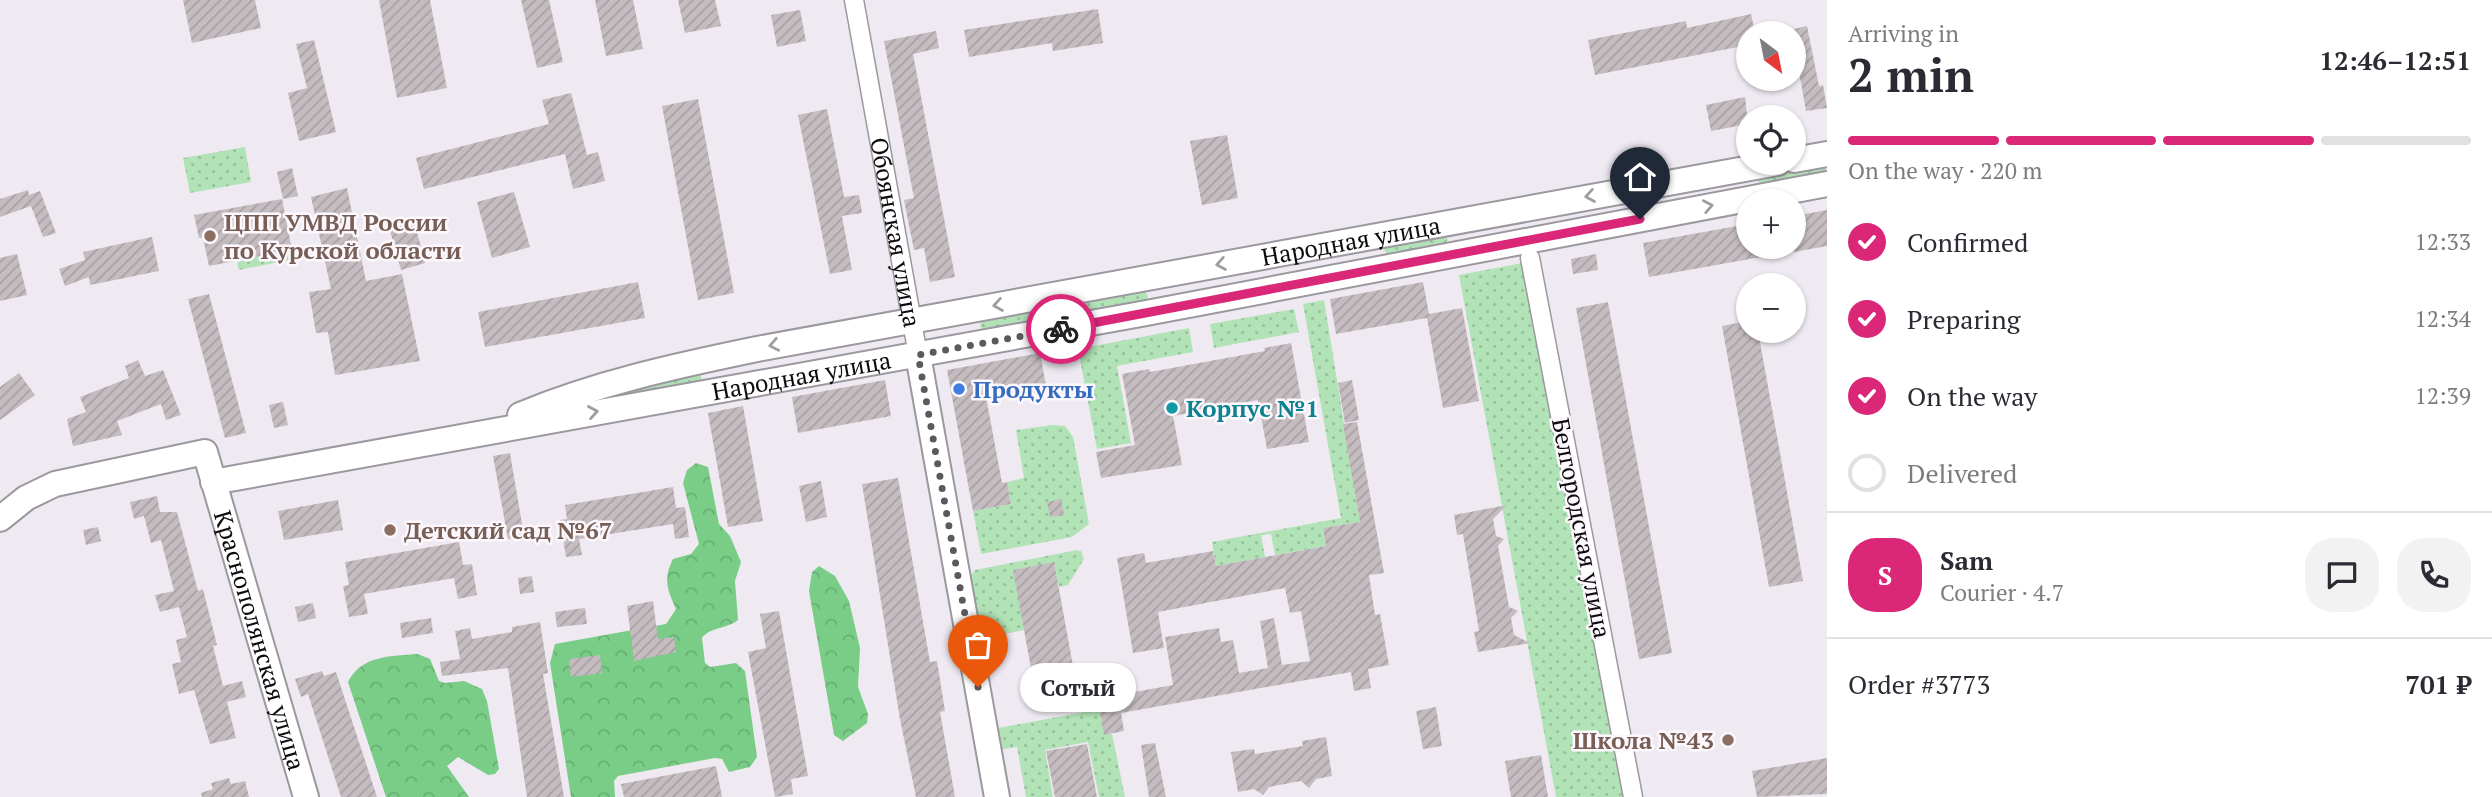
<!DOCTYPE html>
<meta charset="utf-8">
<style>
:root{--surface:#fff;--page:#f2f2f3;--text:#2b2b33;--muted:#7c7c81;--line:#e1e1e2;--accent:#db2777}
body{margin:0;font-family:"PT Serif",serif;background:var(--page);color:var(--text);height:100vh;display:flex;flex-direction:column;font-size:26px;white-space:nowrap}
*{box-sizing:border-box;margin:0}
p{font-size:23px;color:var(--muted)}
.icon{flex:none;width:38px;height:38px;fill:none;stroke:currentColor;stroke-width:2;stroke-linecap:round;stroke-linejoin:round}
.map{position:relative;flex:1;overflow:hidden}
.details{display:flex;flex-direction:column;background:var(--surface);width:665px}
.details>*{flex:none}
.needle{width:46px;rotate:148deg}
.tools{position:absolute;left:1736px;top:21px;display:grid;gap:14px}
.tools a{display:grid;place-items:center;width:70px;height:70px;border-radius:50%;background:var(--surface);box-shadow:0 2px 5px #0004;font-size:35px}
.pin{position:absolute;display:grid;place-items:center;width:60px;height:60px;color:#fff;margin:-72px -30px;border-radius:50% 50% 50% 0;rotate:-45deg;box-shadow:0 0 7px #0007}
.pin .icon{rotate:45deg}
.courier{position:absolute;display:grid;place-items:center;width:70px;height:70px;margin:-35px;border:5px solid #db2777;border-radius:50%;background:#fff;color:#222;box-shadow:0 2px 9px #0007}
.bubble{position:absolute;height:49px;border-radius:24px;background:var(--surface);box-shadow:0 2px 5px #0004;font-size:23px;font-weight:700;line-height:49px;text-align:center}
.headline em{font-style:normal;font-weight:700}
.headline div{display:flex;flex-direction:column-reverse}
.headline{display:flex;align-items:center;justify-content:space-between;height:119px;padding:0 21px}
h1{font-size:46px;font-weight:700;line-height:52px}
.bar{display:grid;grid-template-columns:repeat(4,1fr);gap:10px 7px;align-content:center;height:84px;padding:0 21px}
.bar i{height:9px;border-radius:5px;background:var(--line)}
.bar .current{background:var(--accent)}
.bar p{grid-column:span 4}
.line{display:flex;align-items:center;gap:18px;padding:0 21px;border-top:2px solid var(--line)}
.line div{flex:1}
.round{display:grid;place-items:center;flex:none;width:74px;height:74px;border-radius:28px;background:var(--page)}
ol{padding:0 21px;list-style:none}
li{display:flex;align-items:center;gap:21px;height:77px}
li p{margin-inline-start:auto}
li .icon{padding:7px;border-radius:50%;background:var(--accent);color:#fff;stroke-width:4}
li:last-child{color:var(--muted)}
li i{width:38px;height:38px;border:4px solid var(--line);border-radius:50%}
main{display:flex;flex:1;min-height:0}
.map>svg:first-child{display:block}
.grass{fill:url(#grass-dots)}
.forest{fill:url(#forest-crowns)}
.building{fill:url(#building-hatch)}
.lines{fill:none;stroke-linecap:round;stroke-linejoin:round}
.street-casing{stroke:#9c989f;stroke-width:21}
.secondary-casing{stroke:#9c989f;stroke-width:28}
.street{stroke:#fff;stroke-width:18}
.secondary{stroke:#fff;stroke-width:24}
.oneway{stroke:#9e9d9f}
.done{stroke:#5c595e;stroke-width:7;stroke-dasharray:0 12.6}
.route{stroke:#db2777;stroke-width:9}
.education-dot{fill:#8d6e63;stroke:#fcf8fe;stroke-width:2.5}
.shop-dot{fill:#3f7fe0;stroke:#fcf8fe;stroke-width:2.5}
.culture-dot{fill:#0f9aa8;stroke:#fcf8fe;stroke-width:2.5}
.labels{text-anchor:middle;dominant-baseline:central;stroke-width:5;stroke-linejoin:round;paint-order:stroke}
.education-label{font-size:24px;font-weight:bold;fill:#785e54;stroke:#fcf8fe;text-anchor:start}
.street-label{font-size:24px;fill:#0d0b0e;stroke:#fcf8fe}
.shop-label{font-size:24px;font-weight:bold;fill:#366cbe;stroke:#fcf8fe;text-anchor:start}
.culture-label{font-size:24px;font-weight:bold;fill:#0d838f;stroke:#fcf8fe;text-anchor:start}
</style>
<main>
<div class="map">
<svg width="1827" height="797" viewBox="0 0 1827 797">
<defs>
<pattern id="grass-dots" width="8" height="8" patternUnits="userSpaceOnUse" patternTransform="scale(1.75)"><rect width="8" height="8" fill="#b1e3b7"/><path d="M2 2h.1M6 6h.1" fill="none" stroke="#97c19c" stroke-width="1.8" stroke-linecap="round"/></pattern>
<pattern id="forest-crowns" width="20" height="18" patternUnits="userSpaceOnUse" patternTransform="scale(1.75)"><rect width="20" height="18" fill="#7acd87"/><path d="M2 6a3 3 0 1 1 6 0M12 15a3 3 0 1 1 6 0" fill="none" stroke="#68af73"/></pattern>
<pattern id="building-hatch" width="6" height="6" patternUnits="userSpaceOnUse" patternTransform="scale(1.75)"><rect width="6" height="6" fill="#c5bcc0"/><path d="M-1 1l2-2M0 6l6-6M5 7l2-2" fill="none" stroke="#a8a0a4"/></pattern>
</defs>
<rect width="100%" height="100%" fill="#efeaf2"/>
<!-- grass -->
<path class="grass" d="M245,147l6,35 -61,11 -7,-35z
M1820,164l6,2v6l-65,13 -3,-4 5,-7z
M1445,235l3,5 -3,4 -57,11 -4,-5 2,-6z
M292,250l2,9 -55,11 -2,-9z
M1527,262l99,535h-70l-97,-522z
M1143,289l5,7 -2,7 -161,30 -5,-7 2,-8z
M1324,300l36,222 -37,6 3,18 -51,9 -4,-21 -10,1 4,22 -49,9 -4,-24 129,-24 -38,-214z
M1294,309l5,23 -85,16 -4,-24z
M1189,328l4,24 -76,14 14,77 -34,6 -19,-100z
M700,371l2,11 -74,13 -3,-4z
M1052,425l13,1 8,11 16,87 -17,13 -91,17 -8,-43 38,-7 -4,-22 17,-4 -8,-48z
M1077,550l4,1 3,8 -16,26 -9,2 -5,-24 -40,7 10,60 -48,9 -9,-59 8,-10z
M1100,709l4,25h8l13,63h-26l-11,-55 -43,8 8,47h-27l-9,-50 -20,3 -4,-21z"/>
<!-- forest -->
<path class="forest" d="M696,463l12,4 11,57 11,12 11,26 -6,19 3,39c-11,9 -28,7 -36,18l3,25 5,4 26,-4 9,8 12,86 -7,10 -21,5 -7,-13 -7,-1 -97,18 -4,5 1,16h-44l-21,-134 5,-19 111,-20 10,-15c-9,-20 -13,-30 -3,-50l18,-5 8,-10 -16,-61 4,-13z
M819,566l16,10 14,25 11,47 -2,39 10,27 -1,9 -24,18 -9,-6 -25,-144 3,-19z
M418,654l12,5 9,22 6,2 19,-2 18,8 5,12 12,68 -4,5 -7,1 -30,-18 -11,9 22,31h-83l-38,-115c13,-27 44,-26 70,-28z"/>
<!-- building -->
<path class="building" d="M183,0h72l6,28 -69,15z
M379,0h51l17,88 -50,10z
M521,0h28l14,62 -26,6z
M595,0h38l10,49 -37,7z
M678,0h37l6,26 -36,7z
M1098,9l5,34 -50,8 -1,-8 -83,14 -5,-27z
M800,10l6,31 -29,6 -6,-32z
M1751,14l4,19h-7v12l-153,30 -7,-35 98,-19 1,7z
M1807,26l12,60 4,-1 4,23 -21,3 -8,-45 -4,1v-38z
M936,31l3,17 -26,6 42,223 -25,5 -6,-34 -10,2 -10,-50 10,-2 -30,-157z
M314,40l22,92 -37,9 -11,-48 19,-5 -11,-44z
M571,93l16,62 11,-3 7,29 -32,8 -8,-35 -141,35 -8,-31 133,-34 -7,-24z
M1745,97l3,27 -37,7 -5,-26z
M698,99l36,194 -36,7 -36,-194z
M827,109l17,88 15,-2 3,18 -20,3 10,54 -22,4 -32,-159z
M1227,135l11,63 -36,7 -12,-64z
M292,168l6,28 -15,3 -6,-27z
M347,188l19,93 36,-7 18,87 -85,14 -7,-43 -12,1 -7,-41 22,-3 -20,-92z
M28,190l1,5 11,-4 16,42 -13,4 -12,-31 -31,11v-18z
M514,192l16,55 -38,11 -15,-56z
M282,199l10,51 -83,16 -6,-28h-4l-5,-23z
M1827,210v36l-33,6v-36z
M414,220l11,43 -24,7 -12,-43z
M1748,224v23h29l1,7 -129,23 -6,-34z
M152,237l7,34 -69,14 -1,-8 -24,9 -6,-17 26,-9 -2,-8z
M17,254l10,41 -27,6v-43z
M1596,254l2,16 -25,4 -2,-15z
M638,282l7,36 -160,29 -7,-35z
M1423,282l6,32 33,-6 17,93 -36,7 -16,-90 -91,16 -6,-35z
M209,294l37,139 -21,5 -37,-139z
M1608,302l64,351 -33,6 -63,-351z
M1748,321v10h10l45,250 -34,6 -47,-261z
M1291,343l18,99 -42,7 -9,-49 -85,16 9,49 -81,13 -5,-26 39,-7 -13,-71 27,-5 1,3 115,-21 -1,-3z
M1040,353l7,38 -20,3 -1,-4 -40,7 16,86 5,-1 4,22 -38,7 -26,-141z
M138,360l7,16 18,-6 18,45 -15,5 -5,-16 -44,17 5,14 -49,11 -6,-27 19,-7 -6,-15 49,-19 -4,-12z
M19,373l16,22 -35,25v-33z
M885,380l6,36 -93,17 -6,-36z
M1352,380l7,40 -14,3 -7,-40z
M283,402l5,23 -14,3 -5,-23z
M743,406l20,115 -35,6 -20,-114z
M1357,422l27,151 -15,2 6,40 5,-1 9,51 -21,4 3,19 -17,3 -3,-19 -230,41 3,18 -20,4 -9,-52 20,-4 3,16 55,-10 -8,-48 54,-9 2,14 12,-2 6,33 29,-5 -8,-47 14,-3 8,47 28,-4 -9,-50 -11,2 -5,-25 -127,24 6,36 -31,5 -16,-95 27,-5 2,10 67,-12 3,15 110,-20 -3,-18 37,-6 -17,-98z
M510,453l14,83 -16,3 -15,-83z
M898,478l32,184 7,-1 8,50 -5,1 15,85h-39l-16,-78 -38,-235z
M821,481l6,36 -21,5 -7,-36z
M673,487l3,21 9,-1 4,30 -14,2 -2,-15 -94,15 3,16 -16,2 -6,-37 7,-1 -2,-14z
M157,496l3,16h17l21,79 5,-2 14,56 -4,1 10,40 19,-5 4,16 -19,5 9,36 -26,6 -16,-54 -15,4 -7,-30 9,-2 -5,-22 11,-3 -8,-30 -19,5 -5,-17 19,-4 -13,-51 -10,3 -7,-27 -10,3 -4,-17z
M1061,499l3,16 -14,2 -3,-15z
M338,500l5,30 -59,10 -6,-29z
M1507,505l-14,14 3,17 8,3 -6,7 11,61 9,4 -7,7 3,17 16,8 -52,9 -4,-20 5,-1 -16,-97 -6,1 -3,-20z
M98,527l3,14 -15,4 -3,-15z
M459,542l4,23 9,-1 5,31 -19,4 -4,-21 -90,16 4,20 -19,3 -6,-31 6,-1 -4,-23z
M1054,562l22,120 -41,8 -22,-120z
M532,576l2,16 -14,2 -2,-16z
M653,601l5,38 16,-2 2,15 -42,9 -7,-55z
M313,603l3,15 -18,4 -3,-15z
M585,608l2,16 -30,3 -2,-15z
M779,611l29,165 -17,3 2,15 -18,3 -27,-145 18,-4 -6,-34z
M431,618l2,15 -31,5 -2,-15z
M540,622l8,51 -5,1 21,123h-37l-19,-129 -66,8 -2,-14 20,-3 -5,-28 15,-3 2,11 40,-7v-5z
M600,655l2,18 -31,4 -2,-18z
M322,671l2,5 12,-4 41,125h-36l-33,-103 -7,3 -6,-18z
M1436,707l6,39 -19,3 -7,-38z
M1326,737l6,39 -16,3 -7,9 -8,-7 -32,6 -6,8 -9,-6 -16,3 -7,-40 23,-3 1,5 48,-8 -1,-5z
M1155,743l11,54h-17l-8,-52z
M1087,744l10,53h-42l-9,-46z
M1541,755l7,42h-37l-6,-36z
M1827,758v36l-70,3 -5,-26z
M716,766l6,31h-98l-3,-13z
M229,778l2,6 14,-3 4,16h-47l-1,-4 12,-4 -2,-6z"/>
<g class="lines">
<!-- street casing -->
<g class="street-casing">
<g id="street">
<path id="s1" d="M854,0l64,355"/>
<path d="M1530,258l103,539"/>
</g>
</g>
<!-- secondary casing -->
<g class="secondary-casing">
<g id="secondary">
<path d="M1794,160l33,-6"/>
<path d="M918,355l79,442"/>
<path id="s2" d="M520,415c77,-32 155,-49 237,-66l1021,-186"/>
<path id="s3" d="M213,482l928,-168 686,-130"/>
<path id="s4" d="M0,519l26,-21 29,-14 150,-32 101,345"/>
</g>
</g>
<!-- street -->
<use href="#street" class="street"/>
<!-- secondary -->
<use href="#secondary" class="secondary"/>
</g>
<!-- one-way arrows -->
<defs><path id="oneway-chevron" d="M-2-3.5L2.5 0L-2 3.5" fill="none" stroke-width="1.6" stroke-linecap="round" stroke-linejoin="round" transform="scale(1.75)"/></defs>
<g class="oneway">
<use href="#oneway-chevron" transform="translate(1590 196) rotate(170)"/>
<use href="#oneway-chevron" transform="translate(1708 206) rotate(-11)"/>
<use href="#oneway-chevron" transform="translate(1221 264) rotate(170)"/>
<use href="#oneway-chevron" transform="translate(998 305) rotate(170)"/>
<use href="#oneway-chevron" transform="translate(774 345) rotate(169)"/>
<use href="#oneway-chevron" transform="translate(593 412) rotate(-10)"/>
</g>
<g class="lines">
<!-- done -->
<path class="done" d="M978,687l-60,-332 143,-26"/>
<!-- route -->
<path class="route" d="M1061,329l579,-110"/>
</g>
<!-- markers -->
<g class="education-dot">
<circle cx="210" cy="236" r="7"/>
<circle cx="390" cy="530" r="7"/>
<circle cx="1728" cy="740" r="7"/>
</g>
<circle class="shop-dot" cx="959" cy="389" r="7"/>
<circle class="culture-dot" cx="1172" cy="408" r="7"/>
<g class="labels">
<!-- education labels -->
<g class="education-label">
<text x="224" y="222">ЦПП УМВД России<tspan x="224" dy="28">по Курской области</tspan></text>
<text x="404" y="530">Детский сад №67</text>
<text x="1714" y="740" text-anchor="end">Школа №43</text>
</g>
<!-- street labels -->
<g class="street-label">
<text stroke="none"><textPath href="#s1" startOffset="236">Обоянская улица</textPath></text>
<text stroke="none"><textPath href="#s2" startOffset="850">Народная улица</textPath></text>
<text stroke="none"><textPath href="#s3" startOffset="598">Народная улица</textPath></text>
<text transform="translate(1582 528) rotate(79)">Белгородская улица</text>
<text stroke="none"><textPath href="#s4" startOffset="415">Краснополянская улица</textPath></text>
</g>
<!-- shop labels -->
<g class="shop-label">
<text x="973" y="389">Продукты</text>
</g>
<!-- culture labels -->
<g class="culture-label">
<text x="1186" y="408">Корпус №1</text>
</g>
</g>
</svg>
<div class="tools">
<a><svg class="needle" viewBox="-14 -14 28 28"><path d="M0-13l5 13h-10z" fill="#e53935"/><path d="M0 13l5-13h-10z" fill="#7c7c81"/></svg></a>
<a><svg class="icon" aria-label="locate" viewBox="0 0 24 24"><circle cx="12" cy="12" r="6"/><path d="M12 2v4M12 18v4M2 12h4M18 12h4"/></svg></a>
<a>+</a>
<a>−</a>
</div>
<div class="pin" style="left:978px;top:687px;background:#ea580c"><svg class="icon" aria-label="bag" viewBox="0 0 24 24"><path d="M5 8h14l-1 12H6zM9 8a3 3 0 0 1 6 0"/></svg></div>
<div class="pin" style="left:1640px;top:219px;background:#1f2937"><svg class="icon" aria-label="home" viewBox="0 0 24 24"><path d="M3 11l9-7 9 7M6 9v11h12V9"/></svg></div>
<div class="courier" style="left:1061px;top:329px"><svg class="icon" aria-label="bike" viewBox="0 0 24 24"><circle cx="6" cy="16" r="4"/><circle cx="18" cy="16" r="4"/><path d="M6 16l4-8h5l3 8M10 8l3 8H6M13 5h3"/></svg></div>
<div class="bubble" style="left:1020px;top:663px;width:116px">Сотый</div>
</div>
<section class="details">
<div class="headline"><div><h1>2 min</h1><p>Arriving in</p></div><em>12:46–12:51</em></div>
<div class="bar"><i class="current"></i><i class="current"></i><i class="current"></i><i></i><p>On the way · 220 m</p></div>
<ol>
<li><svg class="icon" aria-label="check" viewBox="0 0 24 24"><path d="M5 12l5 5 9-10"/></svg>Confirmed<p>12:33</p></li>
<li><svg class="icon" aria-label="check" viewBox="0 0 24 24"><path d="M5 12l5 5 9-10"/></svg>Preparing<p>12:34</p></li>
<li><svg class="icon" aria-label="check" viewBox="0 0 24 24"><path d="M5 12l5 5 9-10"/></svg>On the way<p>12:39</p></li>
<li><i></i>Delivered</li>
</ol>
<div class="line" style="height:126px"><b class="round" style="background:var(--accent);color:#fff">S</b><div><b>Sam</b><p>Courier · 4.7</p></div><a class="round"><svg class="icon" aria-label="chat" viewBox="0 0 24 24"><path d="M4 5h16v11H9l-5 4z"/></svg></a><a class="round"><svg class="icon" aria-label="phone" viewBox="0 0 24 24"><path d="M5 4h4l2 5-3 2q2 4 5 5l2-3 5 2v4C11 20 4 13 5 4z"/></svg></a></div>
<div class="line" style="height:91px"><div>Order #3773</div><b>701 ₽</b></div>
</section>
</main>
